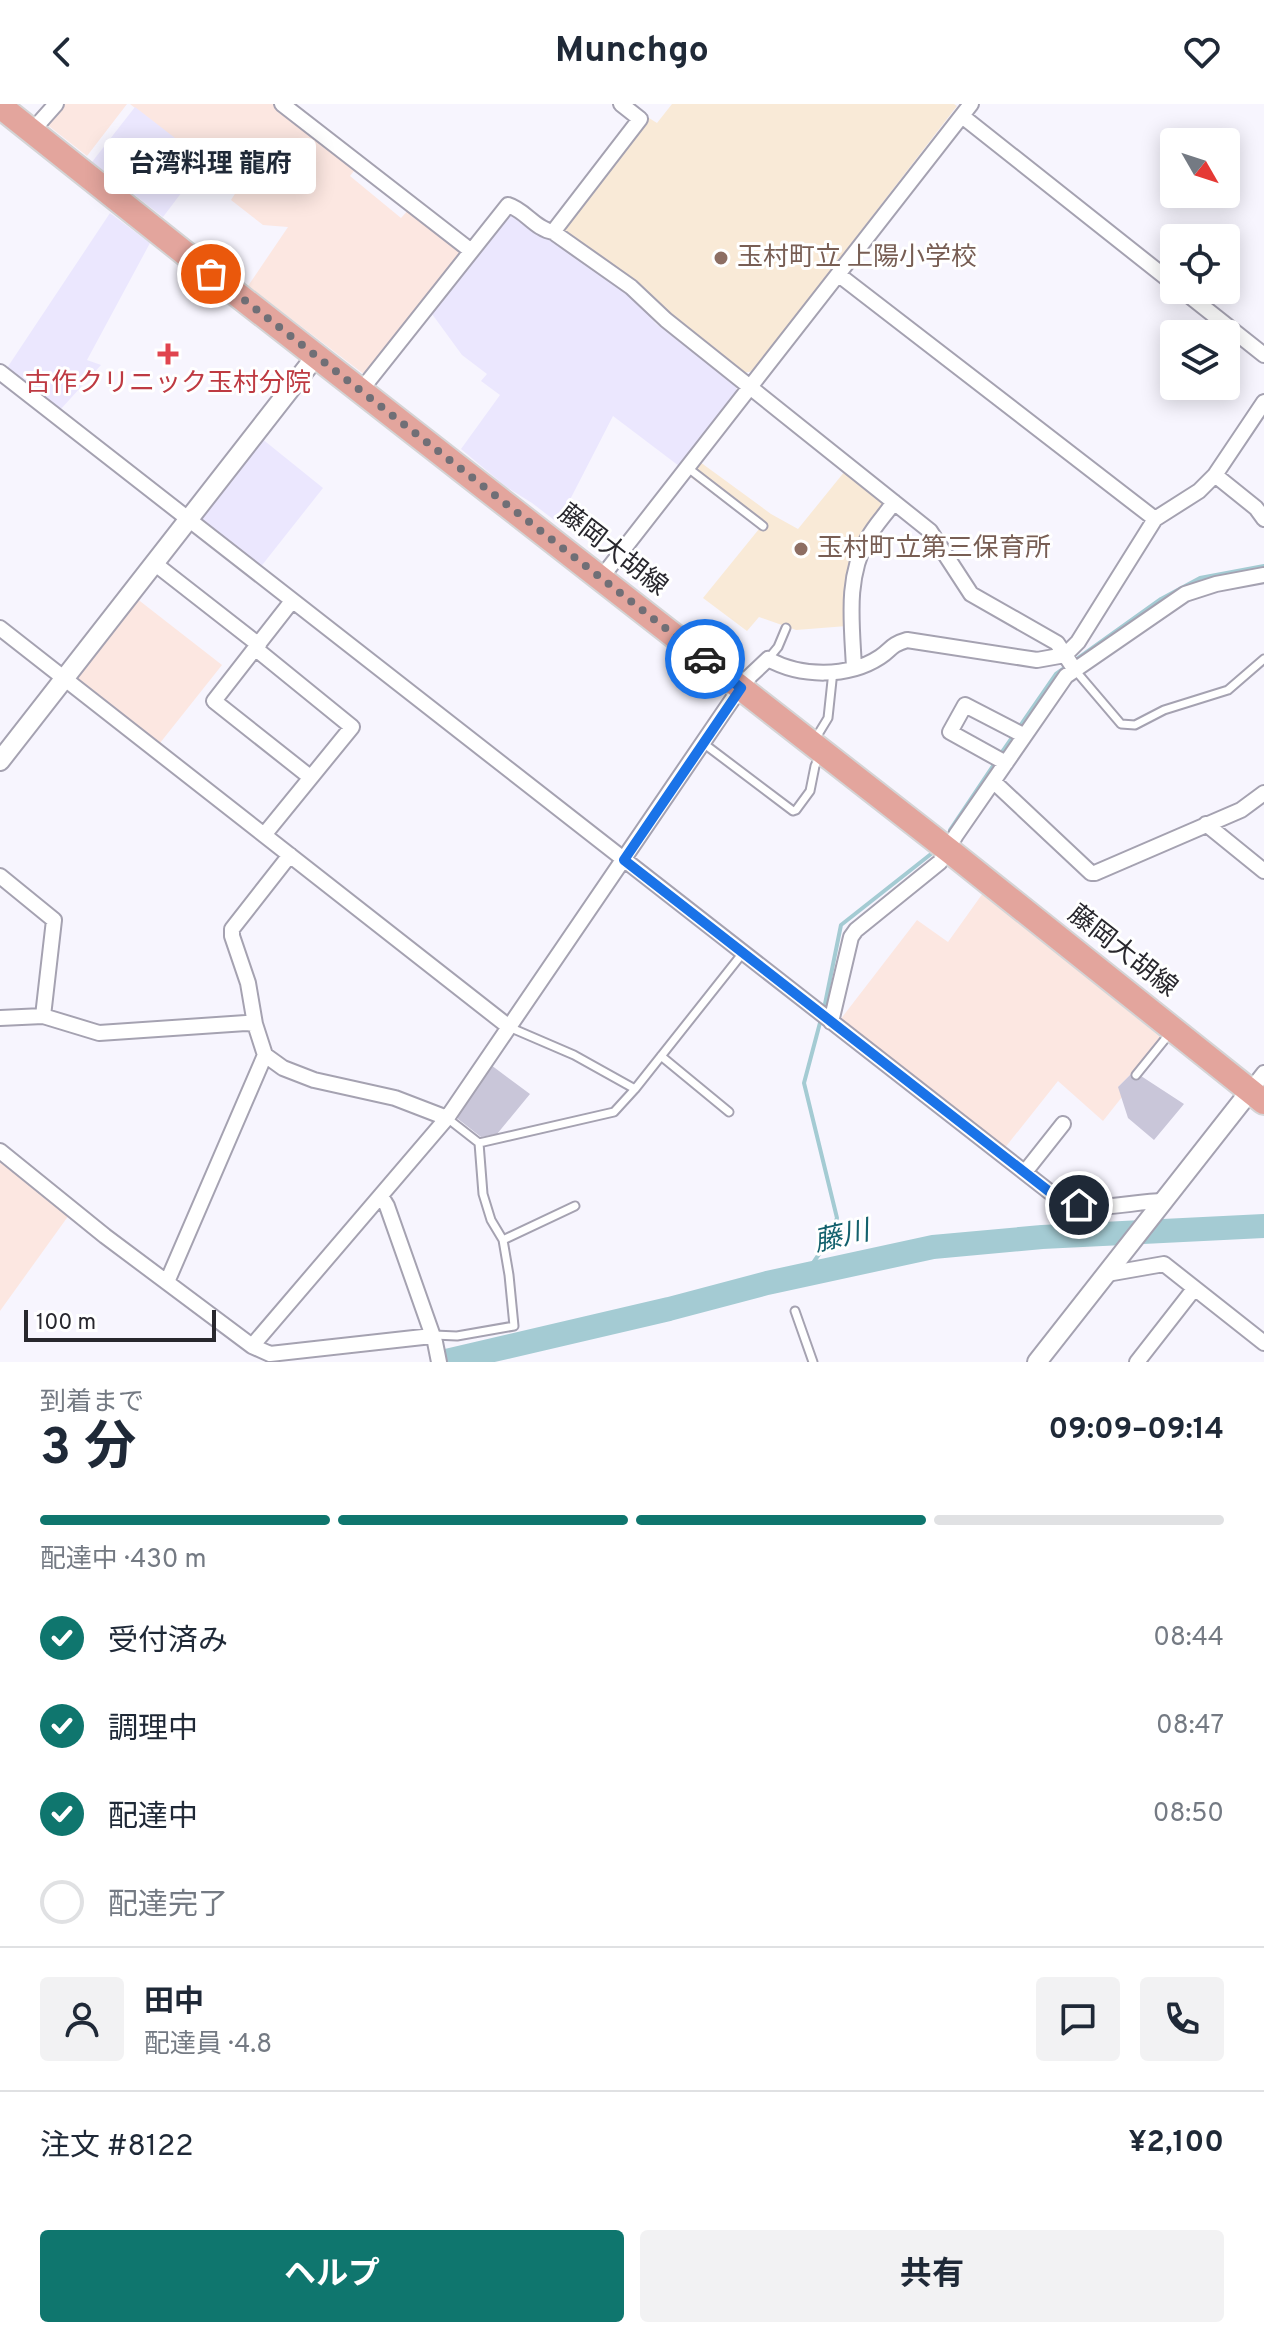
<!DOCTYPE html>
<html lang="ja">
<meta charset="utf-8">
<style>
:root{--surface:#fff;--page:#f2f2f3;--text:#1f2937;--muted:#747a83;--line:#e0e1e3;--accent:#0f766e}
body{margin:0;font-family:Overpass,"Noto Sans JP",sans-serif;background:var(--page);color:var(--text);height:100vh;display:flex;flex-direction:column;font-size:30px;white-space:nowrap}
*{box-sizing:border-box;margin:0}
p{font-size:26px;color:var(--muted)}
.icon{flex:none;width:44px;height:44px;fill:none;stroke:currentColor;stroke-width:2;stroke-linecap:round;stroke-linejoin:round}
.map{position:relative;height:1258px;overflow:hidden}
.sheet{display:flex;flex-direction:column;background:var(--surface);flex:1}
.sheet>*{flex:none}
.needle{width:52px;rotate:129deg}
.fabs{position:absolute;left:1160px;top:24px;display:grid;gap:16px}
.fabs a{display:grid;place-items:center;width:80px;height:80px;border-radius:8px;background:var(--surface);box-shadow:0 4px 20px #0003;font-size:40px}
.scale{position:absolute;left:24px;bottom:20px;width:192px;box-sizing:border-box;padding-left:8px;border:4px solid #28272d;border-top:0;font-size:22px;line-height:28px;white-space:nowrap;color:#28272d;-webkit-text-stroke:6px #fff;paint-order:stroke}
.pin{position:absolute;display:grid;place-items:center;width:68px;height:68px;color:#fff;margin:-34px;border:4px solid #fff;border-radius:50%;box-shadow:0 2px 8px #0007}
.courier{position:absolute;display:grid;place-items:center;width:80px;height:80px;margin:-40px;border:6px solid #1a73e8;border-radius:50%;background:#fff;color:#222;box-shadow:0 2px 10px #0007}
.bubble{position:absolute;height:56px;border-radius:8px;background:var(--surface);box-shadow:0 4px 20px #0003;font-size:26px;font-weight:700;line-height:56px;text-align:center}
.head em{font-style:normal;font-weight:700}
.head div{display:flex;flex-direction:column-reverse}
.head{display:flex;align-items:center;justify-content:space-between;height:136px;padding:0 40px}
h1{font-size:52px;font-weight:700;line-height:60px}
.bar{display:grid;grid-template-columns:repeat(4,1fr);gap:12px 8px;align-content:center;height:96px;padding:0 40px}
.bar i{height:10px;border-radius:6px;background:var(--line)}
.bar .active{background:var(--accent)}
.bar p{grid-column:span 4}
.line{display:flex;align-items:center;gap:20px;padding:0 40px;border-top:2px solid var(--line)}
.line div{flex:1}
.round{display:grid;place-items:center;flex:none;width:84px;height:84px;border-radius:8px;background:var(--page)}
ol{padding:0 40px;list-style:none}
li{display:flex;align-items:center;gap:24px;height:88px}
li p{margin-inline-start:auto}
li .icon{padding:8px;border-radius:50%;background:var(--accent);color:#fff;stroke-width:4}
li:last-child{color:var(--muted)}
li i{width:44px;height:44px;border:4px solid var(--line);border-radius:50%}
.primary-button{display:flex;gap:16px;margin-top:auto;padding:16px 40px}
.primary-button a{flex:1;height:92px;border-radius:8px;background:var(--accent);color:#fff;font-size:32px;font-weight:700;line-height:92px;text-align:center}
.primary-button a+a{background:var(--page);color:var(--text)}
header{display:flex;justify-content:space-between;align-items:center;height:104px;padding:0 40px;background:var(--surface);font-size:36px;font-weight:700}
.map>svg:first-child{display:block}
.commercial{fill:#fce7e1}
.built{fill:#ebe7fe}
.education{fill:#f9ead7}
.green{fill:#c9c6d9}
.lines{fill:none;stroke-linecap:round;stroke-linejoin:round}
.stream{stroke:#a4cbd3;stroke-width:4}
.river{stroke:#a4cbd3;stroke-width:24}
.service-casing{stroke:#a5a2b1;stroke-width:11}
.minor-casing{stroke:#a5a2b1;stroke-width:18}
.tertiary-casing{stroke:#a5a2b1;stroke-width:22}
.primary-casing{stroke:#d4d4d5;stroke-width:28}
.service{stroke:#fff;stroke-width:7}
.minor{stroke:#fff;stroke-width:14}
.tertiary{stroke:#fff;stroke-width:18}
.primary{stroke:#e3a59d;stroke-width:24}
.done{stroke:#706f76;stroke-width:8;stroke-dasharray:0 14.4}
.route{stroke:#1a73e8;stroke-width:10}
.education-dot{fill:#8d6e63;stroke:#fff;stroke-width:3}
.health-dot{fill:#e0444e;stroke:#fff;stroke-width:3}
.labels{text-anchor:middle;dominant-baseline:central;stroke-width:6;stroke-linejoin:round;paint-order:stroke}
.education-label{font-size:26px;fill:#785e54;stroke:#fff;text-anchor:start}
.health-label{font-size:26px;fill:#be3a42;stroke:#fff}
.street-label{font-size:26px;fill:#28272d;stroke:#fff}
.water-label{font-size:28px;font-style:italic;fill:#13616d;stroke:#fff}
</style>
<header><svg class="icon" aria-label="back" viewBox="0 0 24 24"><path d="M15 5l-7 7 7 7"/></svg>Munchgo<svg class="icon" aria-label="heart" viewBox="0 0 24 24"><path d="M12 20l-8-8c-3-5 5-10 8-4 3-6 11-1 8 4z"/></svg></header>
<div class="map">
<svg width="1264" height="1258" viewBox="0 0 1264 1258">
<rect width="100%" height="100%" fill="#f7f5fe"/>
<!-- commercial -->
<path class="commercial" d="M62,0h65l-40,52 -42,-33z
M130,0h146l81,63 -7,9 51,42 9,-10 54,42 -99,125 -117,-89 40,-59 -25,-2 -32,-25 7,-11z
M136,494l86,67 -62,78 -85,-67z
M983,789l177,144 -27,35 -14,14 3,11 -19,24 -45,-40 -54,68 -164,-129 77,-100 31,22z
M0,1056l69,55 -69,96z"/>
<!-- built -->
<path class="built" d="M135,3l62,48 -20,26 8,7 -22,29 -71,-55z
M512,107l123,88 21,25 79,59 2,9 -58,74 -66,-50 -55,107 -26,-20 -27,-17 -44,-37 39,-54 -19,-14 6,-7 -25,-19 -30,-41z
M110,109l40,30 -63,117 14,5 -41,45 -53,-42z
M261,334l62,50 -64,81 -57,-42 -2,-13z"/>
<!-- education -->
<path class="education" d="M672,0h282l3,2 -204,265 -9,2 -74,-57 -32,-32 -74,-53 -1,-5 86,-108 8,5z
M700,358l71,52 27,15 47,-58 39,32v4l-20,30 -17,89 -51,4 -37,-13 -12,14 -44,-33 56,-69 -70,-53z"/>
<!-- green -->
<path class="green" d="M1160,933l7,5 -26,34 43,28 -30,36 -26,-22 -10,-31 15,-15z
M491,961l39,29 -33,40 -16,3 -23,-18 -1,-4z"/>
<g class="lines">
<!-- stream -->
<path class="stream" d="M1000,651l56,-81 105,-75 39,-21 64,-12
M950,726l45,-67
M796,1173l17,-14 15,-22 9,-23 -33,-135 21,-79 16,-79 90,-71"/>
<!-- river -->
<path class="river" d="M442,1258l227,-53 98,-26 166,-36 109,-10 222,-11"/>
<!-- service casing -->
<g class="service-casing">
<path id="service" d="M688,364l75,58
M768,555l10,-12 8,-19
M1075,566l46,54 14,1 29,-15 64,-20 36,-31
M814,637l14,-23 5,-47
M703,639l90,68 3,-1 14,-19 5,-25 4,-9
M509,923l65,28 61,34
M661,952l68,56
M1136,971l34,-42
M447,1014l32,25 135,-31 21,-23 107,-135
M503,1136l72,-34
M795,1207l18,51
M434,1231l23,1 57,-10 -5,-51 -6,-35 -12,-20 -8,-26 -4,-51"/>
</g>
<!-- minor casing -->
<g class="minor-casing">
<path id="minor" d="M282,0l188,146
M962,12l212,168
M32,27l24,-27
M553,128l87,-113 -19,-15
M839,171l316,244
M1182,186l82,65
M0,268l1060,828c33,15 70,1 104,1
M362,285l146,-184c17,5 27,24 45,27l78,55 35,33 264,211 41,63 86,49 18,27
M1215,371l41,33 8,11
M154,459l105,82
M601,474l370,-474
M292,497l-78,100 96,76
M0,524l509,399
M256,545l96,78 -88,108
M854,564c-2,-44 -9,-90 14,-130 7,-13 18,-24 26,-36
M1006,659l-56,-31 15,-27 56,29 2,4
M994,678l97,91h4l146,-63 23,-17
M1206,720l58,47
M0,772l54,44 -11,96
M0,914l43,-2 56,17 147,-10 9,1 10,31 18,13 31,12 81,18 52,20
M831,918l20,-85 5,-7 84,-68 16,-27 110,-159 119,-82 31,-10 48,-9
M255,920l-7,-41 -16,-47v-7l58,-74
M1250,987l14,-18
M0,1047l105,85 147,110 18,8 162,-18
M1025,1068l38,-48
M381,1092l6,10 48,136 4,20
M1107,1170l57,-10 100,79
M167,1178l98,-227
M252,1242l195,-228 285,-418 18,-24 18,-17c32,18 80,19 112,-2 12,-8 10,-12 27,-17l130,20 28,-5 13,-13 77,-123 44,-28 16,-16 49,-73
M1137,1258l57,-73"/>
</g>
<!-- tertiary casing -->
<g class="tertiary-casing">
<path id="tertiary" d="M0,657l316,-405
M1037,1258l213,-271"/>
</g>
<!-- primary casing -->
<g class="primary-casing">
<path id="primary" d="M0,2l211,168 745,582 308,246"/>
</g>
<!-- service -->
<use href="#service" class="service"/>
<!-- minor -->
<use href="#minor" class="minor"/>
<!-- tertiary -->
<use href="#tertiary" class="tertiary"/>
<!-- primary -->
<use href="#primary" class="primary"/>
</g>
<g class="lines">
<!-- done -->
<path class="done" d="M211,170l494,385"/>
<!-- route -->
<path class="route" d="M705,555l36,29 -117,172 436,340 19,5"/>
</g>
<!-- markers -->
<g class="education-dot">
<circle cx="721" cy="154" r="8"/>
<circle cx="801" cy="445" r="8"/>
</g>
<path class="health-dot" d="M164 238h8v8h8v8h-8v8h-8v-8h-8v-8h8z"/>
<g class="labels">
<!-- education labels -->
<g class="education-label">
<text x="737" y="154">玉村町立 上陽小学校</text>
<text x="817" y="445">玉村町立第三保育所</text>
</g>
<!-- health labels -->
<g class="health-label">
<text x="168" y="280">古作クリニック玉村分院</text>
</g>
<!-- street labels -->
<g class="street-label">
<text transform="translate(612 447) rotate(38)">藤岡大胡線</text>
<text transform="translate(1122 848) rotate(38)">藤岡大胡線</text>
</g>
<!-- water labels -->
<g class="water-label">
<text transform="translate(842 1134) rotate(-13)">藤川</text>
</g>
</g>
</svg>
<div class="fabs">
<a><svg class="needle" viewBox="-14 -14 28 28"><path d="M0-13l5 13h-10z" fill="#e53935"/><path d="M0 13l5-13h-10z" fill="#747a83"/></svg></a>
<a><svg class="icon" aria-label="locate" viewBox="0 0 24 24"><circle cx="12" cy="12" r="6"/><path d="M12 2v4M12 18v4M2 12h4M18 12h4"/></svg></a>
<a><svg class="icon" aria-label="layers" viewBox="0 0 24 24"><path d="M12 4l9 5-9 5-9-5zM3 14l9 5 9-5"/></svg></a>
</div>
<div class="scale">100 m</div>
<div class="pin" style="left:211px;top:170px;background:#ea580c"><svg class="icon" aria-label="bag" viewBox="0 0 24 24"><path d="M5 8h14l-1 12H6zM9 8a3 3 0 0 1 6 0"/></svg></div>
<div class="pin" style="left:1079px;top:1101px;background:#1f2937"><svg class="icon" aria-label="home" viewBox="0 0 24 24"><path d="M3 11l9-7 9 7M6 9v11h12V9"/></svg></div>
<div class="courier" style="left:705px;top:555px"><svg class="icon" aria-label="car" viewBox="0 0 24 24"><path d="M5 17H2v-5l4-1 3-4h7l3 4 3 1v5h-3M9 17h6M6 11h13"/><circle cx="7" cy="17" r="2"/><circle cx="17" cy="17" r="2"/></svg></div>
<div class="bubble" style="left:104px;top:34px;width:212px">台湾料理 龍府</div>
</div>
<section class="sheet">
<div class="head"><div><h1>3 分</h1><p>到着まで</p></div><em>09:09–09:14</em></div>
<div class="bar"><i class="active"></i><i class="active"></i><i class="active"></i><i></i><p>配達中 · 430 m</p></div>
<ol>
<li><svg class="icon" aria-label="check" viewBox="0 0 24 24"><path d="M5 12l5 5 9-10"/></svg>受付済み<p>08:44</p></li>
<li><svg class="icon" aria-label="check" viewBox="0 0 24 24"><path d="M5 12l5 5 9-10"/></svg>調理中<p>08:47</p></li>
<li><svg class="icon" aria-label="check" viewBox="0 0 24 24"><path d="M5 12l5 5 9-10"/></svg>配達中<p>08:50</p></li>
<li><i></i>配達完了</li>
</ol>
<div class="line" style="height:144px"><a class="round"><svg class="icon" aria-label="person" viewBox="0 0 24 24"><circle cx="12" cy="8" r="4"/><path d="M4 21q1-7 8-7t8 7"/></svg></a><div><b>田中</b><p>配達員 · 4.8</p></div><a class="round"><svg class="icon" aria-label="chat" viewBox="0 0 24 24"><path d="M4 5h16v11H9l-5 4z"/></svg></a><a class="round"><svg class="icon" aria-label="phone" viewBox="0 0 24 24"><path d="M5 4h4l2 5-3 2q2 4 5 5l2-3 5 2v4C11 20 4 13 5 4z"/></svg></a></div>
<div class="line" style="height:104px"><div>注文 #8122</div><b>¥2,100</b></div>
<div class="primary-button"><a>ヘルプ</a><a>共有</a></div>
</section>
